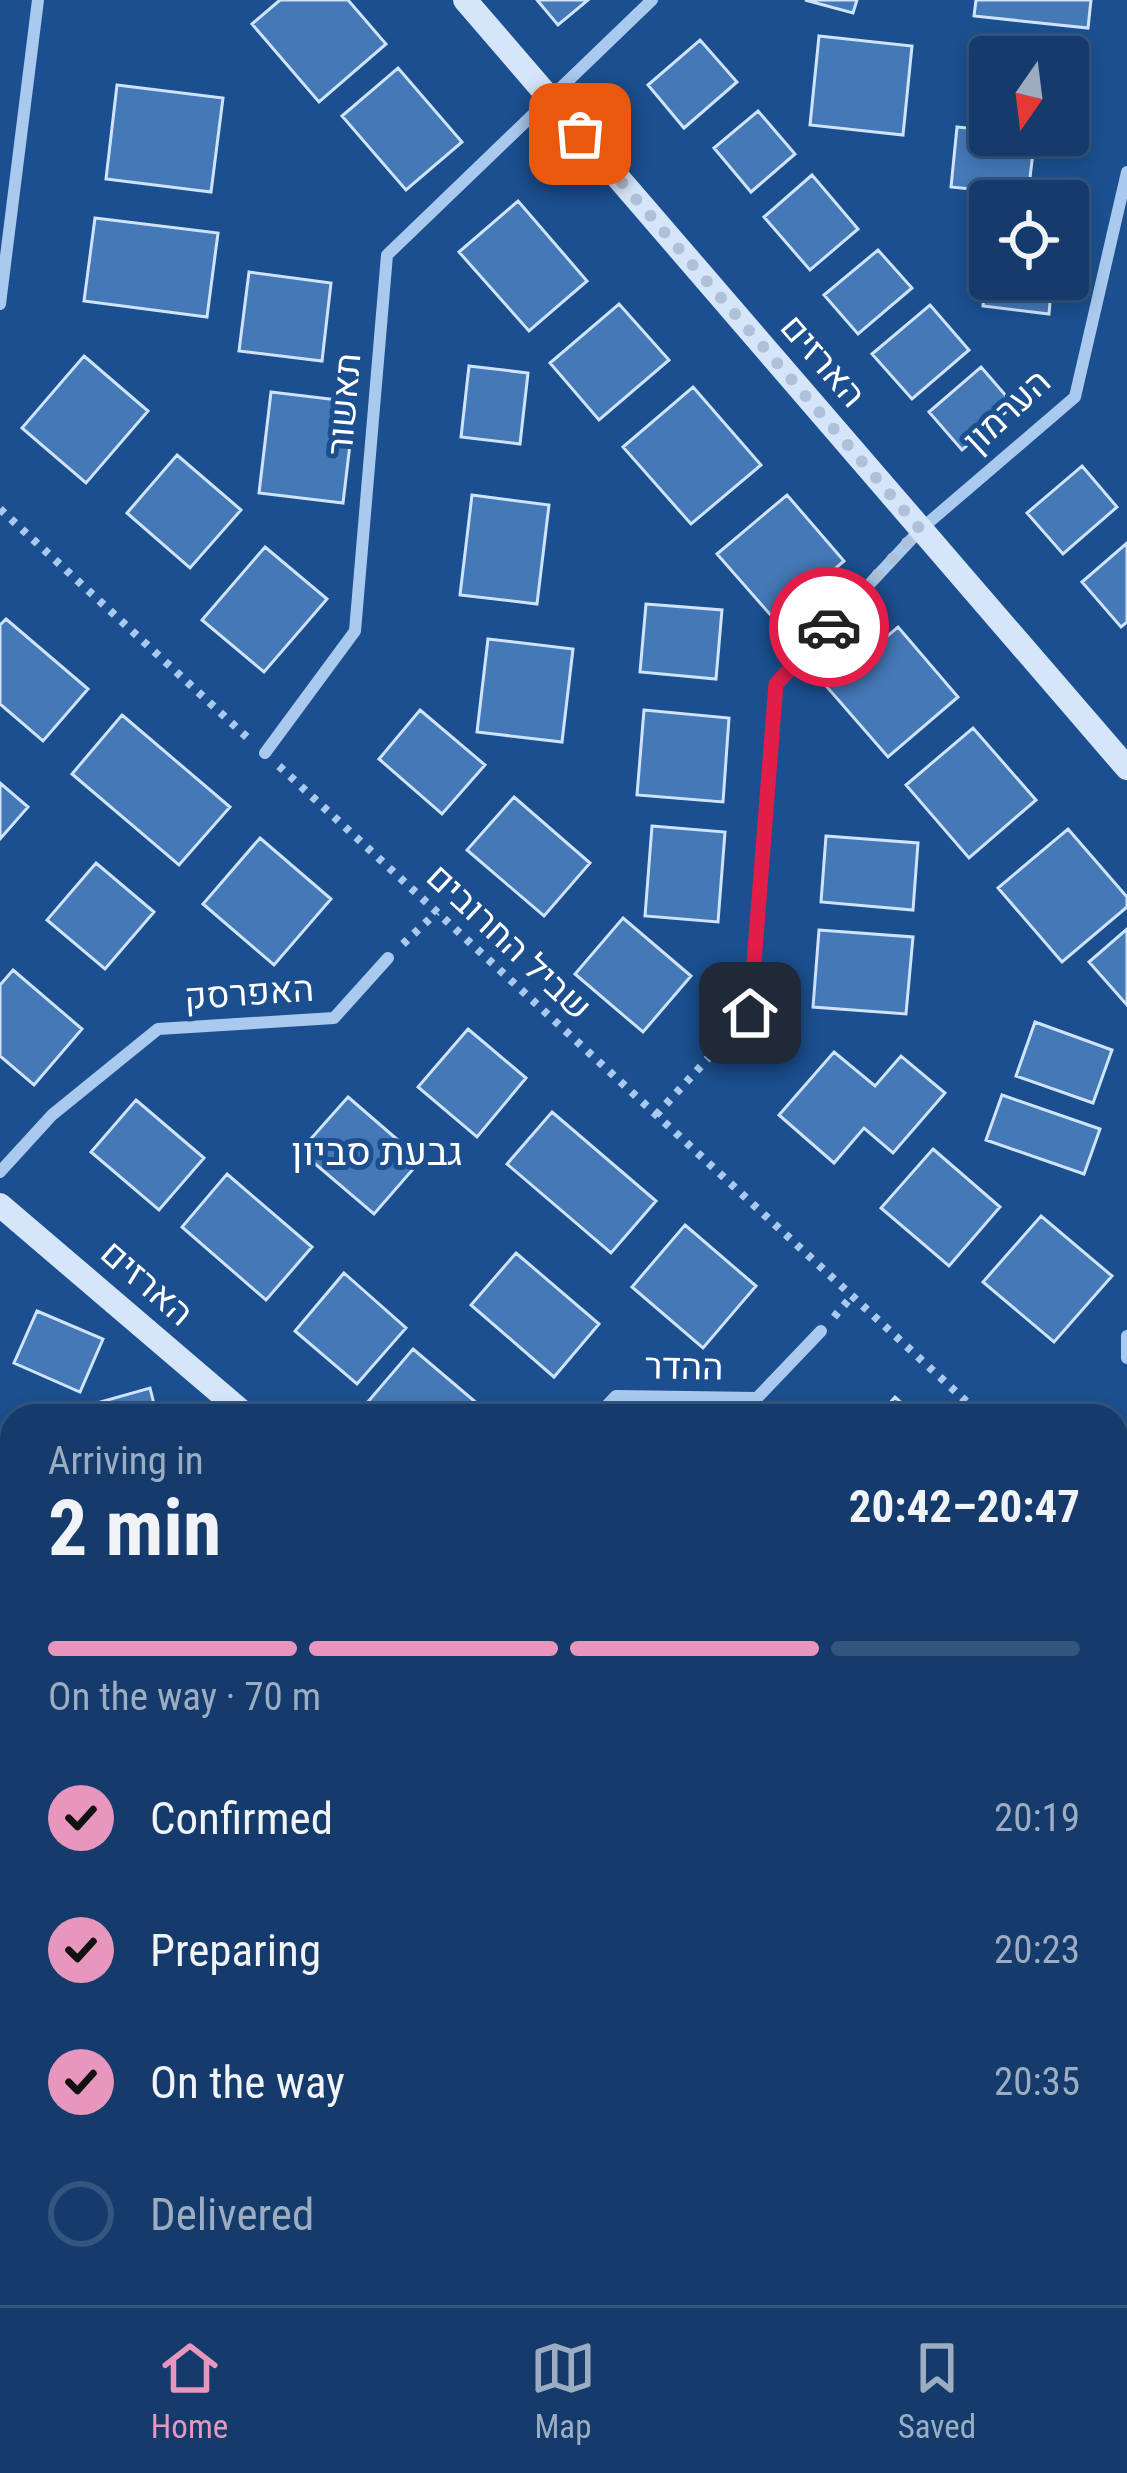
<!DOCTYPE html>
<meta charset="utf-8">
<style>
:root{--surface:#143b6b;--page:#214673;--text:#f1f3f6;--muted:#9dadc1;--line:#33557e;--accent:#e797bd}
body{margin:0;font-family:"Roboto Condensed",Heebo,sans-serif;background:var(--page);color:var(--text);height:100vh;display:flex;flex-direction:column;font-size:45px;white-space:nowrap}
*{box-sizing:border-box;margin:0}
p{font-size:39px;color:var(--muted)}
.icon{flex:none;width:66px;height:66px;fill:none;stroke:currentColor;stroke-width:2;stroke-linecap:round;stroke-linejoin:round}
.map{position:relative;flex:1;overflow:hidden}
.sheet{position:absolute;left:0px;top:1404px;width:1128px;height:903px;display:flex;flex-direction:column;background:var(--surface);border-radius:36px 36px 0 0;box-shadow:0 6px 18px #0003,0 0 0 3px var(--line)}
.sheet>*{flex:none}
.needle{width:78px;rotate:194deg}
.controls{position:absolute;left:969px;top:36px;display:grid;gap:24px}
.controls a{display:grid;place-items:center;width:120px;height:120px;border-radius:12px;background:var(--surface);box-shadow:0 6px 18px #0003,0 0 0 3px var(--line);font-size:60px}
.pin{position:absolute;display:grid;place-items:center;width:102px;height:102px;color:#fff;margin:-51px;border-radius:24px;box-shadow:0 6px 18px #0006}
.courier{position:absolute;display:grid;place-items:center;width:120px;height:120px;margin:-60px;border:9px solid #e11d48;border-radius:50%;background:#fff;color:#222;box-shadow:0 3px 15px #0007}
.overview em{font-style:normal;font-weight:700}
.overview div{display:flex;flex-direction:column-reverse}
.overview{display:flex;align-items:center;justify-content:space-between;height:204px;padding:0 48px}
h1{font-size:78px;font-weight:700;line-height:90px}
.bar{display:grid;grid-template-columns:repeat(4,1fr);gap:18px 12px;align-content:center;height:144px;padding:0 48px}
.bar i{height:15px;border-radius:9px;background:var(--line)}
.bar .active{background:var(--accent)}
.bar p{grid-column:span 4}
ol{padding:0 48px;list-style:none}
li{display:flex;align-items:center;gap:36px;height:132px}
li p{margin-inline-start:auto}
li .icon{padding:12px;border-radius:50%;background:var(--accent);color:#111;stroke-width:4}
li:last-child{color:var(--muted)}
li i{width:66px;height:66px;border:6px solid var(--line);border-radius:50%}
.tabs{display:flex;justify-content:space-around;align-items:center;height:168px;border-top:3px solid var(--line);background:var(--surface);font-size:33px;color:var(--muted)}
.tabs a{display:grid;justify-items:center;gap:6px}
.tabs .active{color:var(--accent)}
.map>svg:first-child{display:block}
.green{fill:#2e69ad}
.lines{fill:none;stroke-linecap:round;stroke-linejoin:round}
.stream{stroke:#9cc4f0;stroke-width:12}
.building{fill:#4478b7;stroke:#cfe3fa;stroke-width:3}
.path{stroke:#a9c9ee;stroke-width:8;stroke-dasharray:6 9;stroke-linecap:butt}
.lane{stroke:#a9c9ee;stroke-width:9}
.street{stroke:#a9c9ee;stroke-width:12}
.secondary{stroke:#d6e6fa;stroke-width:24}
.done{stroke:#afc1d8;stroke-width:12;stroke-dasharray:0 21.6}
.route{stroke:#e11d48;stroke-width:15}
.labels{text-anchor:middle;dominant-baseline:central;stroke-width:10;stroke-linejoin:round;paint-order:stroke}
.street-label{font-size:36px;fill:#fff;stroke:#1b4f8f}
.neighbourhood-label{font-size:39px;fill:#fff;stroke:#1b4f8f}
</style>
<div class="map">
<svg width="1127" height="2305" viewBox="0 0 1127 2305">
<rect width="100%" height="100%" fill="#1b4f8f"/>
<!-- green -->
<path class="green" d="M1127,1524v217l-11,-5v-201z
M175,2295h200l12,10h-208z"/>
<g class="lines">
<!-- stream -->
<path class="stream" d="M0,2045l12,10
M309,2295l13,10"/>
</g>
<!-- building -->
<path class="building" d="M280,0h68l38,44 -67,58 -67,-78z
M537,0h51l-30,25z
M805,0h52l-4,13z
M976,0h115l-3,28 -114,-12z
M819,36l93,10 -9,89 -93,-10z
M700,40l37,42 -53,46 -36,-43z
M398,68l64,74 -56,48 -64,-74z
M117,85l106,13 -12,94 -105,-13z
M758,111l37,43 -44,38 -37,-44z
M957,127l33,3v5h45l-7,60 -77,-8z
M812,175l46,54 -48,41 -46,-53z
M518,201l69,80 -58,50 -70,-79z
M95,218l123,15 -11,84 -123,-16z
M990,232v47h62l-3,35 -66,-8z
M878,250l34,38 -54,46 -34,-39z
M249,272l82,11 -9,78 -83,-10z
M619,304l50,56 -70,60 -49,-57z
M930,305l39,45 -57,49 -40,-45z
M84,356l64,55 -62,72 -64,-55z
M469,366l59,7 -8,71 -59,-7z
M981,367l33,38 -52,45 -33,-38z
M693,387l68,78 -70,59 -68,-77z
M271,392l84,10 -12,101 -84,-10z
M177,455l64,55 -51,58 -63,-55z
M1082,466l35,41 -54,47 -36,-41z
M472,495l77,10 -12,99 -77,-9z
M787,495l57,66 -69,59 -58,-66z
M1127,543v79l-6,5 -39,-45z
M265,547l62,52 -63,73 -62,-52z
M646,604l76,6 -6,69 -76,-7z
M6,619l82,70 -45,52 -43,-37v-79z
M898,627l60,70 -70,60 -61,-70z
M488,639l85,10 -11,93 -85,-10z
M420,710l65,55 -43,49 -63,-55z
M644,710l85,8 -6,84 -86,-7z
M122,715l108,92 -51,58 -107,-91z
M973,728l63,72 -67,58 -63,-73z
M0,783l28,24 -28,32z
M514,797l76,66 -46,53 -77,-66z
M652,826l73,6 -7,90 -73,-6z
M1068,829l59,68v10l-65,55 -64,-74z
M826,836l92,7 -5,67 -92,-8z
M260,838l71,61 -57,66 -71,-61z
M96,863l58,49 -49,57 -58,-49z
M623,918l68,58 -48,56 -68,-58z
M1127,929v76l-38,-43z
M819,930l94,7 -7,77 -93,-7z
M13,970l69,59 -48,56 -34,-29v-71z
M1035,1022l77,28 -19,53 -77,-27z
M468,1029l58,49 -49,59 -59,-50z
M834,1052l41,34 26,-30 44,37 -52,60 -29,-25 -30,35 -55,-48z
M1002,1095l98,34 -16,45 -98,-34z
M348,1097l73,63 -47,54 -74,-63z
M136,1100l68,58 -45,52 -68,-58z
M552,1112l104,89 -45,52 -104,-89z
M933,1149l67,58 -51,59 -68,-58z
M227,1174l85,73 -46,53 -84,-73z
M1041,1216l71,60 -58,66 -71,-60z
M685,1225l71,61 -53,62 -71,-61z
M516,1253l83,71 -45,53 -83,-72z
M344,1273l62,55 -49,56 -62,-53z
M37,1311l66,28 -23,53 -66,-29z
M413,1349l79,67h-112l-14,-12z
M150,1388l7,28h-68l-3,-10z
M895,1397l21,19h-38z
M0,1567l12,4v84l-12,-5z
M1116,1933l11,10v74l-11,13z
M1116,2193l11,3v52l-11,-3z
M1127,2281v24h-19l-1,-10h9v-13z
M854,2295h79l-1,10h-79z"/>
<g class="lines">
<!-- path -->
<path class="path" d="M0,509l250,231
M279,766l703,650
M403,944l34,-32
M656,1115l80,-87
M834,1317l18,-21
M1116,1499l11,-35
M1116,1537l11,8
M1116,1711l11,5
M441,2295l11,10"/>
<!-- lane -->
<path class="lane" d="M128,2295l6,10"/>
<!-- street -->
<path class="street" d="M0,304l38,-304
M265,753l90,-122 32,-376 265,-255
M750,1013l26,-329 145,-155 154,-132 52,-225
M0,1172l52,-57 106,-86 176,-11 54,-60
M1127,1336v22
M597,1416l19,-20 141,2 64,-67"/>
<!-- secondary -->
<path class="secondary" d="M465,0l662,768
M0,1205l247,211
M0,1763l12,9
M0,1854l12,8
M1116,2130l11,2
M547,2295l11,10
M658,2295l11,10"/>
</g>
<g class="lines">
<!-- done -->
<path class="done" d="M580,134l340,395 -91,98"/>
<!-- route -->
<path class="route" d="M750,1013l26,-329 53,-57"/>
</g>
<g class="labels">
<!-- street labels -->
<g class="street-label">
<text transform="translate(823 361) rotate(49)">הארזים</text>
<text transform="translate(344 404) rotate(-85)">תאשור</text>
<text transform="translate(1007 411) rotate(-43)">הערמון</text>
<text transform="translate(509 942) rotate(43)">שביל החרובים</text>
<text transform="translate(249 993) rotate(-4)">האפרסק</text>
<text transform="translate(147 1283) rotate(41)">הארזים</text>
<text transform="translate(684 1367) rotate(1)">ההדר</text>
</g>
<!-- neighbourhood labels -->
<g class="neighbourhood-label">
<text x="377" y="1152">גבעת סביון</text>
</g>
</g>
</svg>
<div class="controls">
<a><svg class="needle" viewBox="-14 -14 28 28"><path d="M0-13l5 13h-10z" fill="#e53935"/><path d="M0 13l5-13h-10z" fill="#9dadc1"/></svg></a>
<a><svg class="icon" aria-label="locate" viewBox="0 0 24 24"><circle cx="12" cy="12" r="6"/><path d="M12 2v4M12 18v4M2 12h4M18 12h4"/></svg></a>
</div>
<div class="pin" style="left:580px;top:134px;background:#ea580c"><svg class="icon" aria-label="bag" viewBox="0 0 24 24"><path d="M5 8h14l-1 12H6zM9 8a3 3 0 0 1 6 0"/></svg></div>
<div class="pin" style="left:750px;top:1013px;background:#1f2937"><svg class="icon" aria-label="home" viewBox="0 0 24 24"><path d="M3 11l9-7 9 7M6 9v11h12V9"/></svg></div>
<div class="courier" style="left:829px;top:627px"><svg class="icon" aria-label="car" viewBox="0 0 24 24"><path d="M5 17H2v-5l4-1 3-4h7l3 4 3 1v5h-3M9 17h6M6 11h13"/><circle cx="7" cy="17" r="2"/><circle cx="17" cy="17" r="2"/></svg></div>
<section class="sheet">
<div class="overview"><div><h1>2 min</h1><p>Arriving in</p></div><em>20:42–20:47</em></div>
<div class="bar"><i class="active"></i><i class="active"></i><i class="active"></i><i></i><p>On the way · 70 m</p></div>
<ol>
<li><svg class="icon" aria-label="check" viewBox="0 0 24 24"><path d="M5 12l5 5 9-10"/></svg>Confirmed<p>20:19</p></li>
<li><svg class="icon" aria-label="check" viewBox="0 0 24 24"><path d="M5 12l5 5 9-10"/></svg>Preparing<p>20:23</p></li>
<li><svg class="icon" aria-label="check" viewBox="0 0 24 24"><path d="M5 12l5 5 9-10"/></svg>On the way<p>20:35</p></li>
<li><i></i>Delivered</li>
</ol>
</section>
</div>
<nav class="tabs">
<a class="active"><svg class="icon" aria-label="home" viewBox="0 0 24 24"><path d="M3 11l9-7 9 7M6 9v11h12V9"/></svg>Home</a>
<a><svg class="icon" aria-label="map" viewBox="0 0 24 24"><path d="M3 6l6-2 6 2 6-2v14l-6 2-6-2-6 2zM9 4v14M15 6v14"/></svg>Map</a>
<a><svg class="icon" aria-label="saved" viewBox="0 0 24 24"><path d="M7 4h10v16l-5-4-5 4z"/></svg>Saved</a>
</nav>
